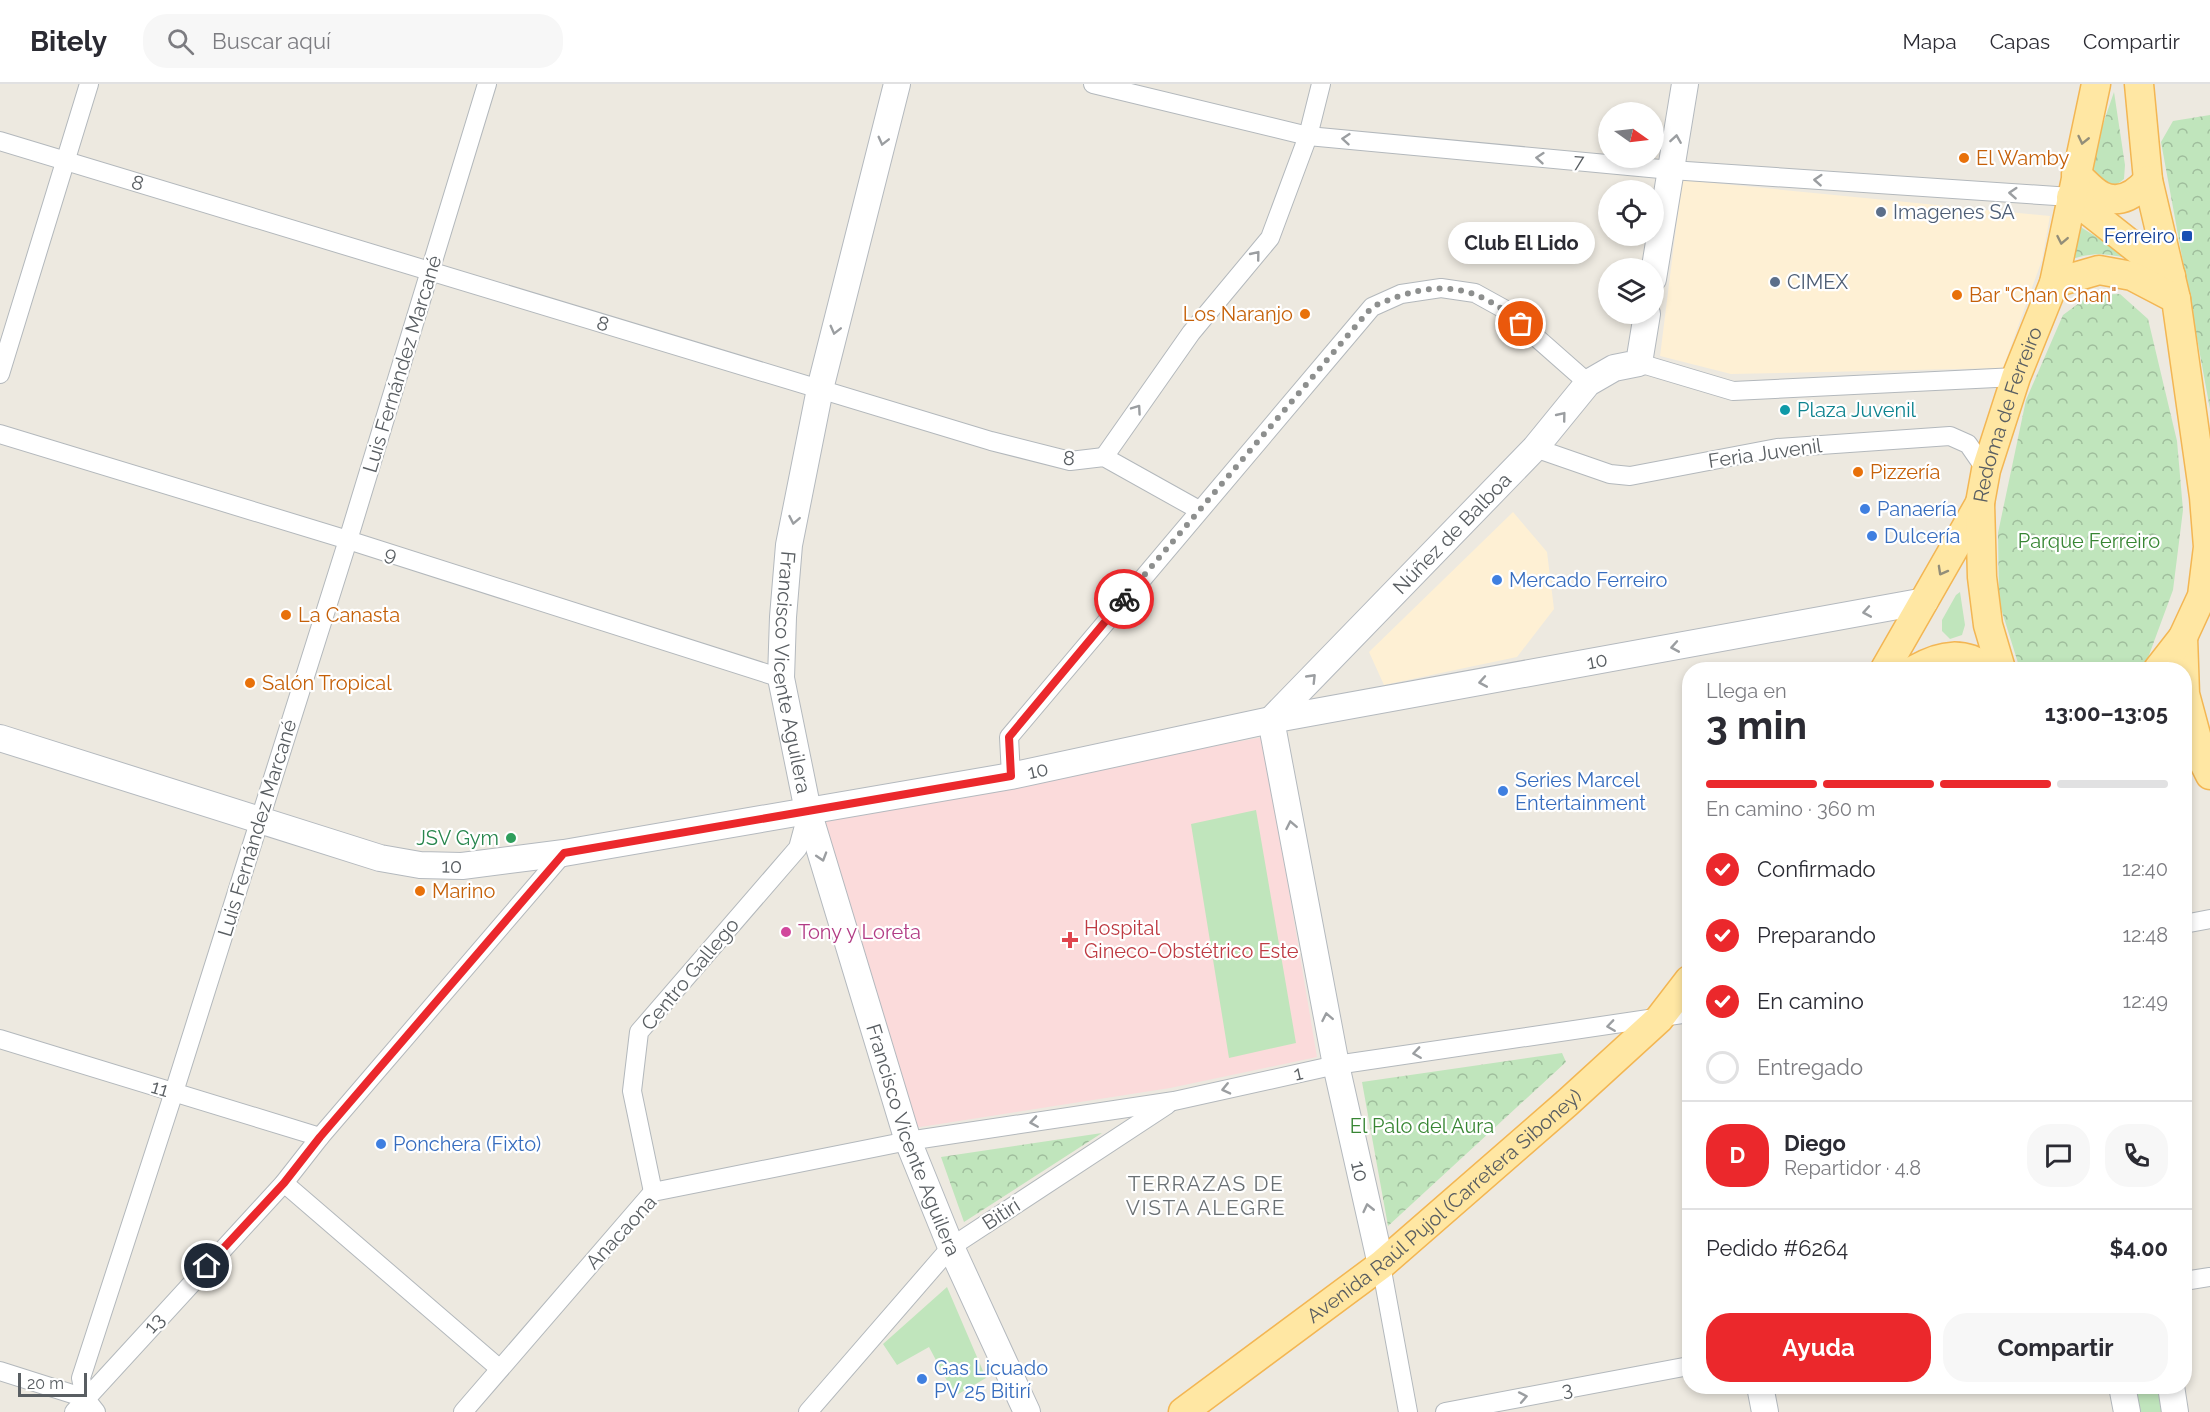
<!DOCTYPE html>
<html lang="es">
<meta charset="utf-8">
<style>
:root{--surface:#fff;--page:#f7f7f7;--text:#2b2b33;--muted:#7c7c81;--line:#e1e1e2;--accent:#eb282c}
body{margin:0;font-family:Raleway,sans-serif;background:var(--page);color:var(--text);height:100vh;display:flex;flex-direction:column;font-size:22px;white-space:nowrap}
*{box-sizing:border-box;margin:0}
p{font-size:20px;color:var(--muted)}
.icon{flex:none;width:33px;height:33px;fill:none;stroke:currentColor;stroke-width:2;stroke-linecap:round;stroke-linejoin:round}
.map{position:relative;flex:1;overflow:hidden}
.panel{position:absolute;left:1682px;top:578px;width:510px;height:732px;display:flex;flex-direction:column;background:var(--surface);border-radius:24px;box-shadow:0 3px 9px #0003}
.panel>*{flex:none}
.needle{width:39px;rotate:104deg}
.buttons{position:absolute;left:1598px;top:18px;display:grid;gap:12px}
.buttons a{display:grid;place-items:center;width:66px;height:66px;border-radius:50%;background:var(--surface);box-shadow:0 3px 9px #0003;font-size:30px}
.scale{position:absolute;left:18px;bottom:15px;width:69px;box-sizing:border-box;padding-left:6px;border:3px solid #595e62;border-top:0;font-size:16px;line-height:21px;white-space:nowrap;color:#595e62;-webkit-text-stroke:4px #fff;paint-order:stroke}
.pin{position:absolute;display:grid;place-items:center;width:51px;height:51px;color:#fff;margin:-26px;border:3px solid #fff;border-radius:50%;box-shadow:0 2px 6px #0007}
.courier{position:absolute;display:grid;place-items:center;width:60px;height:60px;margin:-30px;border:4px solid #eb282c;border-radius:50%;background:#fff;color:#222;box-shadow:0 2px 8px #0007}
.bubble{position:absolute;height:42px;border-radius:21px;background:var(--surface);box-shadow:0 3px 9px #0003;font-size:20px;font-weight:700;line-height:42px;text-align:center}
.headline em{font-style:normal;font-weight:700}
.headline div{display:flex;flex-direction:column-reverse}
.headline{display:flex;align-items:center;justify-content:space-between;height:102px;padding:0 24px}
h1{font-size:39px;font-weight:700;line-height:45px}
.bar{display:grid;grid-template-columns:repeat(4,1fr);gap:9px 6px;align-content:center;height:72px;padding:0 24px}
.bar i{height:8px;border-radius:4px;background:var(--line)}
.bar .active{background:var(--accent)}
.bar p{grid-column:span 4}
.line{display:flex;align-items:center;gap:15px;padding:0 24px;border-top:2px solid var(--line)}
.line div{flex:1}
.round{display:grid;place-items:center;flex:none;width:63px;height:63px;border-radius:24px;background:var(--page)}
ol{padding:0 24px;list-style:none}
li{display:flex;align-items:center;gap:18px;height:66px}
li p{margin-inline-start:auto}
li .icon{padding:6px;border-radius:50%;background:var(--accent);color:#fff;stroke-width:4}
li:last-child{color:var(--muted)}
li i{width:33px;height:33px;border:3px solid var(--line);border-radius:50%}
.button{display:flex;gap:12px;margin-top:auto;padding:12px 24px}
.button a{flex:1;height:69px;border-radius:24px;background:var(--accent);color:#fff;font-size:24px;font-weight:700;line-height:69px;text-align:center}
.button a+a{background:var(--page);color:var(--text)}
header{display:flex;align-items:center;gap:36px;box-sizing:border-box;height:84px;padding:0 30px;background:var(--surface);border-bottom:2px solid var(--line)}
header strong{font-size:28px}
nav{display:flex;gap:33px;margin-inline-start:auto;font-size:21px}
.search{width:420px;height:54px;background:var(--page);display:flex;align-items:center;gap:15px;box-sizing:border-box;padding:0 21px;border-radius:24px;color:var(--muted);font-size:22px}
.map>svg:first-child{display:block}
.commercial{fill:#fef0d4}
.medical{fill:#fbdbdb}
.green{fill:#c0e5bc}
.forest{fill:url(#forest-crowns)}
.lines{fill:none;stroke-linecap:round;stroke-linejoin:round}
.street-casing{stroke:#b3b8bc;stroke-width:20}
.secondary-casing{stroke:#b4b9be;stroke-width:28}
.primary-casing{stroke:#f3b653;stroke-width:31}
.street{stroke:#fff;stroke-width:18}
.secondary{stroke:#fff;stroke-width:26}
.primary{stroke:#ffe7a3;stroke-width:28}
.oneway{stroke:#9b9ea1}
.oneway2{stroke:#938e79}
.done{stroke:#8d8f8e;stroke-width:6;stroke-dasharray:0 10.8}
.route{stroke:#eb282c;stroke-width:8}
.food-dot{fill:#e8710a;stroke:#fff;stroke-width:2}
.service-dot{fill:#5c6f8a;stroke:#fff;stroke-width:2}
.transit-dot{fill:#1a4fb4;stroke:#fff;stroke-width:2}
.culture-dot{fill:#0f9aa8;stroke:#fff;stroke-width:2}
.shop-dot{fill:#3f7fe0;stroke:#fff;stroke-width:2}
.leisure-dot{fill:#2e9e5b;stroke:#fff;stroke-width:2}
.hotel-dot{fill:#d1479c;stroke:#fff;stroke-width:2}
.health-dot{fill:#e0444e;stroke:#fff;stroke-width:2}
.labels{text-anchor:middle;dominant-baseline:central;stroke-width:4.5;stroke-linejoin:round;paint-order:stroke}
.food-label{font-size:20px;fill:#c56008;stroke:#fff;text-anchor:start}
.street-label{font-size:20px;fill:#595e62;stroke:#fff}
.service-label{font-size:20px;fill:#4e5e75;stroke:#fff;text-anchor:start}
.transit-label{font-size:20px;fill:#164399;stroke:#fff;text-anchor:end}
.culture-label{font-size:20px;fill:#0d838f;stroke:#fff;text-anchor:start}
.shop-label{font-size:20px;fill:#366cbe;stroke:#fff;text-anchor:start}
.park-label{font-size:20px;fill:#388634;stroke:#fff}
.leisure-label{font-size:20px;fill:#27864d;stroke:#fff;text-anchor:end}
.health-label{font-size:20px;fill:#be3a42;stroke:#fff;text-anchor:start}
.hotel-label{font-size:20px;fill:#b23c85;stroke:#fff;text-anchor:start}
.neighbourhood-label{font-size:21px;letter-spacing:1.5px;fill:#6a7074;stroke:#fff}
</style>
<header>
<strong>Bitely</strong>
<div class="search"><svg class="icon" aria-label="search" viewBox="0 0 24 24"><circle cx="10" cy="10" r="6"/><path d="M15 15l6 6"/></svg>Buscar aquí</div>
<nav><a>Mapa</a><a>Capas</a><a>Compartir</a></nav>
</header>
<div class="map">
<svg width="2210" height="1328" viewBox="0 0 2210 1328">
<defs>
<pattern id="forest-crowns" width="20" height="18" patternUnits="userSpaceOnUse" patternTransform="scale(1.5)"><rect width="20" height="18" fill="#c0e5bc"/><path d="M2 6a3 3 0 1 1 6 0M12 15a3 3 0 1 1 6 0" fill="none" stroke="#9fbd9c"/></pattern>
</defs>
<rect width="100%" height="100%" fill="#ede9e0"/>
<!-- commercial -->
<path class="commercial" d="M1682,96l368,36 -8,44 -39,108 -272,6 -71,-18z
M1513,428l34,40 7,57 -37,48 -133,28 -15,-33z"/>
<!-- medical -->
<path class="medical" d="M1263,653l54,320 -147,31 -256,40 -116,-305z"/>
<!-- green -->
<path class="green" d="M1960,508l5,33 -3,10 -12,4 -8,-8v-11l14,-25z
M1256,726l40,233 -67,15 -38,-234z
M947,1203l39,91 -31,18 -26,-49 -32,18 -14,-21z
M2133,1302h25l5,26h-25z"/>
<!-- forest -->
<path class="forest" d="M2114,8l11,73 -1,14 -9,7 -18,-7 -6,-20z
M2210,31v294l-49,-267 12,-21z
M2079,142l53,33c-25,-5 -37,-8 -62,1z
M2120,210l28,25 29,122 6,69 -10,80 -28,76 -4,3h-119l-4,-6 -19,-61 -1,-69 28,-133 37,-85 27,-20z
M1562,969l4,9 -178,164 -26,-144z
M1102,1049l-138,89 -23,-65z"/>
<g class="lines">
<!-- street casing -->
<g class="street-casing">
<g id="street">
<path d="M1093,0l215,52 363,34 400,27"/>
<path id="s1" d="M0,57l991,300 79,20 34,-4 95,53"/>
<path d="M1639,279l94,28 283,-14"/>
<path d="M0,290l89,-290"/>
<path d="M0,350l348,106 433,138"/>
<path d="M1535,364l75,26 20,2 147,-28 173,-12 18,8 18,26"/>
<path d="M1104,373l87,-124 79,-95 38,-102 13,-52"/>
<path d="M1011,692l-2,-39 363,-430 29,-13 40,-6 34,5 29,16 84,74"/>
<path d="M2184,840l26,-5"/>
<path d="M0,955l320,98"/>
<path d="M284,1099l216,186"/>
<path d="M653,1108l-21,-101 7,-59 159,-184 10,-37"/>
<path d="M1381,1181l27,147"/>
<path d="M2184,1197l26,-4"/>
<path d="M0,1287l85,27 11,14"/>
<path d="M85,1314l-4,-20 93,-286 174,-552 139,-456"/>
<path d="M74,1328l210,-229 36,-46 244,-284"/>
<path d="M463,1328l190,-220 255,-51 266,-40 162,-36 353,-52"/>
<path d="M808,1328l143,-165 216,-142"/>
<path d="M1445,1328l244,-46"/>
</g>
</g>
<!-- secondary casing -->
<g class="secondary-casing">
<g id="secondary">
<path id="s2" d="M897,0l-77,305 -31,156 -6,72 -2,61 27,133 100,330 43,106 76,165"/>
<path d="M1653,195l32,-195"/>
<path id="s3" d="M1271,636l264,-272 53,-65 26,-15 25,-5 8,-49"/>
<path id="s4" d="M1271,636l65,345 45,200"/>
<path id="s5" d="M0,654l380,120 40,7 42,1 102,-13 447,-77 260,-56 654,-119"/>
<path d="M1760,1302l5,26"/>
<path d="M2122,1302l5,26"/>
<path d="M2171,1302l4,26"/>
</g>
</g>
<!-- primary casing -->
<g class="primary-casing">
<g id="primary">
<path d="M2139,0l9,96 28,119"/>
<path d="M2076,90c8,7 17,18 26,22 18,9 35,-3 46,-16"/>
<path d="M2071,113l100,79"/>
<path d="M2054,199l42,-199"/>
<path d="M2183,553l2,57 18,67 7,14"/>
<path d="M1885,585l95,-166"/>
<path d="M1916,585c26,-15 48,-18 73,0"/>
<path id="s6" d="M2001,585l-13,-44 -6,-48 -2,-74 6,-33 30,-93 38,-94 45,-13 33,6 44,23 28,198 4,50 -6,49 -19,41 -25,32"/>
<path id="s7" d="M1183,1328l198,-147 186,-162 92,-84 30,-39"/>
</g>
</g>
<!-- street -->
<use href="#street" class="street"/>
<!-- secondary -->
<use href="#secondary" class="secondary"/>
<!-- primary -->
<use href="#primary" class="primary"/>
</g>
<!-- one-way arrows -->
<defs><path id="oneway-chevron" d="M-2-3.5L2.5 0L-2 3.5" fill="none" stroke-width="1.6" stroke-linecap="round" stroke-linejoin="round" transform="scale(1.5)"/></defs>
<g class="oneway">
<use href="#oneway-chevron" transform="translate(1346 55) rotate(-175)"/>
<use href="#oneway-chevron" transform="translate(1676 55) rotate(-81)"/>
<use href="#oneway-chevron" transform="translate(883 57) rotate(104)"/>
<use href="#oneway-chevron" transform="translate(1540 74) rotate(-175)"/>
<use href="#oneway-chevron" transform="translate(1818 96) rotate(-176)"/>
<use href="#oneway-chevron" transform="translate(2013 109) rotate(-176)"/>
<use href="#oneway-chevron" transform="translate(1256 171) rotate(-51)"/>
<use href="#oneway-chevron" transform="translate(835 246) rotate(104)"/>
<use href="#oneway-chevron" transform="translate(1137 325) rotate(-55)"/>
<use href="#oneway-chevron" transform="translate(1562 332) rotate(-51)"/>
<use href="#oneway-chevron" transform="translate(794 436) rotate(101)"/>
<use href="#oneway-chevron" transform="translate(1867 528) rotate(170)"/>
<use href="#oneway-chevron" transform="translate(1675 563) rotate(170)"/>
<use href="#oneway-chevron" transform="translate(1312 594) rotate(-46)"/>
<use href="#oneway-chevron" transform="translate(1483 598) rotate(170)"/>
<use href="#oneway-chevron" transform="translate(1291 741) rotate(-101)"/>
<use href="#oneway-chevron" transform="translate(822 773) rotate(73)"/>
<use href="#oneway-chevron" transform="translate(1327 933) rotate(-101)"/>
<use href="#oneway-chevron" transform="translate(1611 942) rotate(172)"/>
<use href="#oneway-chevron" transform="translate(1417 969) rotate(172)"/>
<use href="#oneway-chevron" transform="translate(1226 1005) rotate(167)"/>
<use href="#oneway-chevron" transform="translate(1034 1038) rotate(171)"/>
<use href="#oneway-chevron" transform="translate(1368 1124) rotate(-103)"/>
<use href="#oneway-chevron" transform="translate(1523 1313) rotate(-11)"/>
</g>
<g class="oneway2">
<use href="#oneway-chevron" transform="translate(2083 56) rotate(103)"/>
<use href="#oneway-chevron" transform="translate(2062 156) rotate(101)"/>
<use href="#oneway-chevron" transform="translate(1942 487) rotate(119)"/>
</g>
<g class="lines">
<!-- done -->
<path class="done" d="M1124,515l248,-292c60,-27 99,-27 149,17"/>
<!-- route -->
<path class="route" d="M207,1182l77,-83 36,-46 244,-284 447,-77 -2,-39 115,-138"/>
</g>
<!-- markers -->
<g class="food-dot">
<circle cx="1964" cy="74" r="6"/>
<circle cx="1957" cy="211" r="6"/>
<circle cx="1305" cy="230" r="6"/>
<circle cx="1858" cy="388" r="6"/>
<circle cx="286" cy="531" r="6"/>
<circle cx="250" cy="599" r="6"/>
<circle cx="420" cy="807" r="6"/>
</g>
<g class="service-dot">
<circle cx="1881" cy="128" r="6"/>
<circle cx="1775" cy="198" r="6"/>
</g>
<rect class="transit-dot" x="2181" y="146" width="12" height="12" rx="3"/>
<circle class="culture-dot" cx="1785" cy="326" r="6"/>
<g class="shop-dot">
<circle cx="1865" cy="425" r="6"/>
<circle cx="1872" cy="452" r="6"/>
<circle cx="1497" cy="496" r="6"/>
<circle cx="1503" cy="707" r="6"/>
<circle cx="381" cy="1060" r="6"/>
<circle cx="922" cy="1295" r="6"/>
</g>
<circle class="leisure-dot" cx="511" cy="754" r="6"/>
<circle class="hotel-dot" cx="786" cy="848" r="6"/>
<path class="health-dot" d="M1067 847h6v6h6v6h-6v6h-6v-6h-6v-6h6z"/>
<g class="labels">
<!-- food labels -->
<g class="food-label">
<text x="1976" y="74">El Wamby</text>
<text x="1969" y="211">Bar "Chan Chan"</text>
<text x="1293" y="230" text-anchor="end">Los Naranjo</text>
<text x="1870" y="388">Pizzería</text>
<text x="298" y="531">La Canasta</text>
<text x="262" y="599">Salón Tropical</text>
<text x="432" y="807">Marino</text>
</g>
<!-- street labels -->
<g class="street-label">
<text transform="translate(1579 77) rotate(5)">7</text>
<text stroke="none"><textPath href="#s1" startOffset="144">8</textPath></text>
<text stroke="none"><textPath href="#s1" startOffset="630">8</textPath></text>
<text transform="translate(402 280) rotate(-73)">Luis Fernández Marcané</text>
<text stroke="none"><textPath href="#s6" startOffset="261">Redoma de Ferreiro</textPath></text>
<text transform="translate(1765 369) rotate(-8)">Feria Juvenil</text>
<text transform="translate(1069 374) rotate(5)">8</text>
<text stroke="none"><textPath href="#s3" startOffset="260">Núñez de Balboa</textPath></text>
<text transform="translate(391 470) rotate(18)">9</text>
<text stroke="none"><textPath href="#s5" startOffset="1635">10</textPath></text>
<text stroke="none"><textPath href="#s2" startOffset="602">Francisco Vicente Aguilera</textPath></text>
<text stroke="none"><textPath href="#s5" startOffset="1065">10</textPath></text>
<text transform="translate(257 744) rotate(-73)">Luis Fernández Marcané</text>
<text stroke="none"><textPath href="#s5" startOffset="471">10</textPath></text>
<text transform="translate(690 890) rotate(-50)">Centro Gallego</text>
<text transform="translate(1298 989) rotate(-13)">1</text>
<text transform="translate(160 1004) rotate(17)">11</text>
<text stroke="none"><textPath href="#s2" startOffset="1088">Francisco Vicente Aguilera</textPath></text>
<text stroke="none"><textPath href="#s4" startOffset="460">10</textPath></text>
<text stroke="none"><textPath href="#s7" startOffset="333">Avenida Raúl Pujol (Carretera Siboney)</textPath></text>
<text transform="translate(1001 1130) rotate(-33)">Bitirí</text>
<text transform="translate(621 1148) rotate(-47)">Anacaona</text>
<text transform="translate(154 1239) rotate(-47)">13</text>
<text transform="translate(1567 1305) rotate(-11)">3</text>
</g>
<!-- service labels -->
<g class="service-label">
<text x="1893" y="128">Imagenes SA</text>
<text x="1787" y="198">CIMEX</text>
</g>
<!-- transit labels -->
<g class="transit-label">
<text x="2175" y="152">Ferreiro</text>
</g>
<!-- culture labels -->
<g class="culture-label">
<text x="1797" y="326">Plaza Juvenil</text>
</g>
<!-- shop labels -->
<g class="shop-label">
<text x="1877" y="425">Panaería</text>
<text x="1884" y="452">Dulcería</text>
<text x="1509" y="496">Mercado Ferreiro</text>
<text x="1515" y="696">Series Marcel<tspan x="1515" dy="23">Entertainment</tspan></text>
<text x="393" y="1060">Ponchera (Fixto)</text>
<text x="934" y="1284">Gas Licuado<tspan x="934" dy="23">PV 25 Bitirí</tspan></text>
</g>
<!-- park labels -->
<g class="park-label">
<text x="2089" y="457">Parque Ferreiro</text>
<text x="1422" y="1042">El Palo del Aura</text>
</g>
<!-- leisure labels -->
<g class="leisure-label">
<text x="499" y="754">JSV Gym</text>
</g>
<!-- health labels -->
<g class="health-label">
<text x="1084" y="844">Hospital<tspan x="1084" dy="23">Gineco-Obstétrico Este</tspan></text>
</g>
<!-- hotel labels -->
<g class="hotel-label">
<text x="798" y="848">Tony y Loreta</text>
</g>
<!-- neighbourhood labels -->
<g class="neighbourhood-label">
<text x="1206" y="1099">TERRAZAS DE<tspan x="1206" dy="24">VISTA ALEGRE</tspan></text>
</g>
</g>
</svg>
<div class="buttons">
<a><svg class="needle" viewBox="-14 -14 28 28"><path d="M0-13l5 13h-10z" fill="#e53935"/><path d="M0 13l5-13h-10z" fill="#7c7c81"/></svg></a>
<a><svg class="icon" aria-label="locate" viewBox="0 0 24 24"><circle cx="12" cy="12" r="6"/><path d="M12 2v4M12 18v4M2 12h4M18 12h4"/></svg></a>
<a><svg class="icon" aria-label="layers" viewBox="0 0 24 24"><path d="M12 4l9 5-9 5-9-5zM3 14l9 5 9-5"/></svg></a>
</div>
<div class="scale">20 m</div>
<div class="pin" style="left:1521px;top:240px;background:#ea580c"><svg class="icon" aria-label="bag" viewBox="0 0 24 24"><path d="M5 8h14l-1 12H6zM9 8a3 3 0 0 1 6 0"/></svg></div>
<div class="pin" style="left:207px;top:1182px;background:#1f2937"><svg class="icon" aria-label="home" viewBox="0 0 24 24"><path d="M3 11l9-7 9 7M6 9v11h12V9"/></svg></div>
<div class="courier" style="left:1124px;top:515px"><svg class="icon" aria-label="bike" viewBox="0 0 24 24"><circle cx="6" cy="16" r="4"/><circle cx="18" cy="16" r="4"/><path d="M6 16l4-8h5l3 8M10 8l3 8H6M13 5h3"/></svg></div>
<div class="bubble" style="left:1448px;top:138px;width:147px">Club El Lido</div>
<section class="panel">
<div class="headline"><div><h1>3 min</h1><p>Llega en</p></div><em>13:00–13:05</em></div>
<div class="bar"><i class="active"></i><i class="active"></i><i class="active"></i><i></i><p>En camino · 360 m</p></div>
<ol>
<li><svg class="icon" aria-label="check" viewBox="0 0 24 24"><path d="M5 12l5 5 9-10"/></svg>Confirmado<p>12:40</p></li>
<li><svg class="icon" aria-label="check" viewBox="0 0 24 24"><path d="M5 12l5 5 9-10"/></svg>Preparando<p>12:48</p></li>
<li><svg class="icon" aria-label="check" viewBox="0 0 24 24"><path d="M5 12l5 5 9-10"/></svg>En camino<p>12:49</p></li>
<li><i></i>Entregado</li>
</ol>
<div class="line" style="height:108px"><b class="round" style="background:var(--accent);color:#fff">D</b><div><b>Diego</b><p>Repartidor · 4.8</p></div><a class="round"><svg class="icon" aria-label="chat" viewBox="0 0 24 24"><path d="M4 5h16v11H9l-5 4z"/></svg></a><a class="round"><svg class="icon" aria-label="phone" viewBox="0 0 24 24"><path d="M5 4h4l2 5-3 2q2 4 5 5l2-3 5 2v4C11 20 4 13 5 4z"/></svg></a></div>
<div class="line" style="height:78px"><div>Pedido #6264</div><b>$4.00</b></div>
<div class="button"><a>Ayuda</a><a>Compartir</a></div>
</section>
</div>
